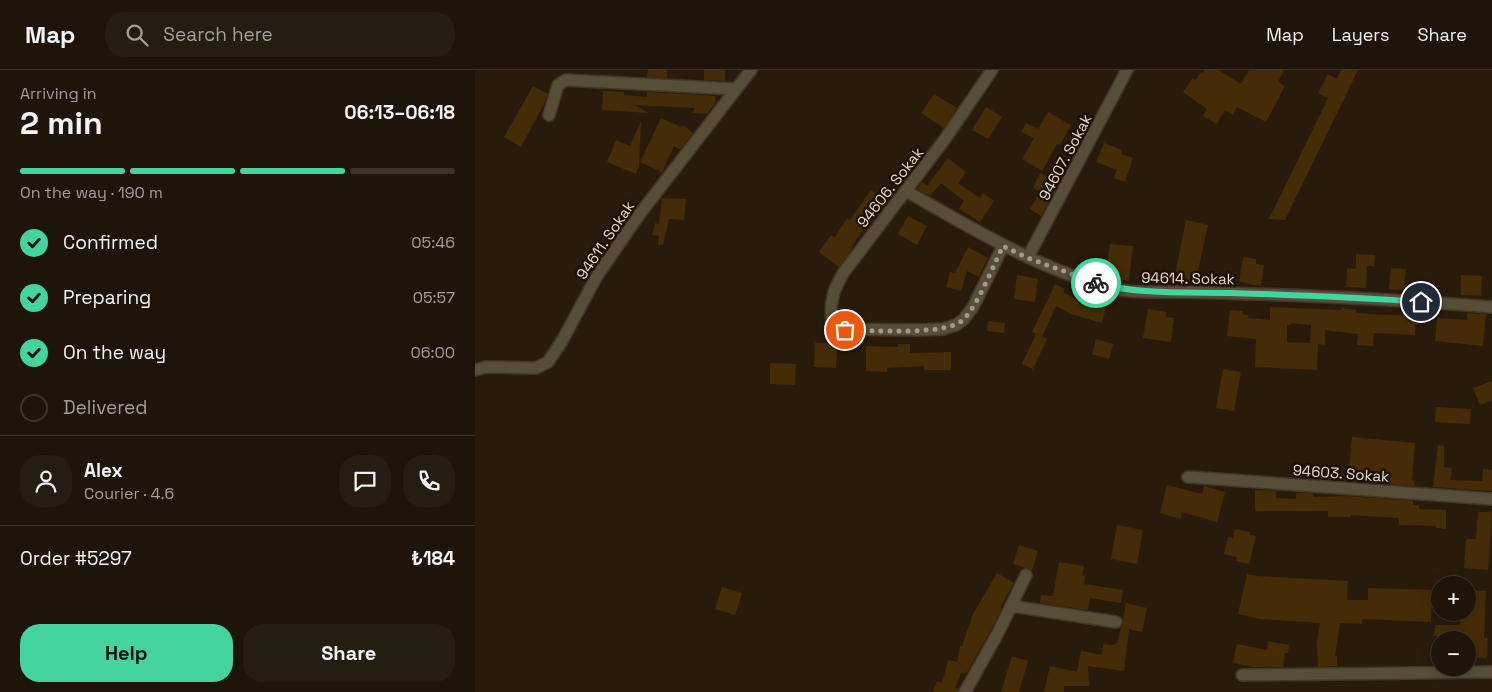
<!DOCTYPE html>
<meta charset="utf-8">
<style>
:root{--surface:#1e1409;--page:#261d12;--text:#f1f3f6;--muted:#a19e9c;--line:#3c332a;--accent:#44d4a0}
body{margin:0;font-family:"Space Grotesk",sans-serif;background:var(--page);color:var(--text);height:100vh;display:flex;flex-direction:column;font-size:19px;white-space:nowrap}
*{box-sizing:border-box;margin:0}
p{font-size:16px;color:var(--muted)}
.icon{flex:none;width:28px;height:28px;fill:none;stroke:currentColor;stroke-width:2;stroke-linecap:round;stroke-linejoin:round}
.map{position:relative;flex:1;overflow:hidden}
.sheet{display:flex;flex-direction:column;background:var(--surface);width:475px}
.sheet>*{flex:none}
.buttons{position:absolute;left:956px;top:506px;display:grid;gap:10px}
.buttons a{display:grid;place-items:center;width:45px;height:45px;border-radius:50%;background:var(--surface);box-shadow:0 2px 12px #0003,0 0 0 1px var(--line);font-size:25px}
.pin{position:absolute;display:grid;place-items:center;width:42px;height:42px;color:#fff;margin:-21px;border:2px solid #fff;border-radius:50%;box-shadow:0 1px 5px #0007}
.courier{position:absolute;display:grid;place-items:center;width:50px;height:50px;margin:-25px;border:4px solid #44d4a0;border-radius:50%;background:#fff;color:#222;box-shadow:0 1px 6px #0007}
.headline em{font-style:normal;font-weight:800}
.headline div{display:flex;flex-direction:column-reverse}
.headline{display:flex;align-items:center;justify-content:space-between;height:85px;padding:0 20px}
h1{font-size:32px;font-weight:800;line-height:38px}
.bar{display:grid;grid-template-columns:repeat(4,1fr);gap:8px 5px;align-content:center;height:60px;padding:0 20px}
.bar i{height:6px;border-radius:4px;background:var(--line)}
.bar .on{background:var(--accent)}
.bar p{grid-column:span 4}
.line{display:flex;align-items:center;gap:12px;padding:0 20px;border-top:1px solid var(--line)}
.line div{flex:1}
.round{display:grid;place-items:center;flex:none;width:52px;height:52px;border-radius:20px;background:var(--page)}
ol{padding:0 20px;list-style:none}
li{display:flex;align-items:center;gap:15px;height:55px}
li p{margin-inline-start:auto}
li .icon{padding:5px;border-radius:50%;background:var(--accent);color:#111;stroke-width:4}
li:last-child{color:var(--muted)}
li i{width:28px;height:28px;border:2px solid var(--line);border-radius:50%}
.primary-button{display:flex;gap:10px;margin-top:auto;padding:10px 20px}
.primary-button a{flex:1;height:58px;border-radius:20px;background:var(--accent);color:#111;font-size:20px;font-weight:800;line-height:58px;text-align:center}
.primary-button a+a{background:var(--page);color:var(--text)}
header{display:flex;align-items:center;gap:30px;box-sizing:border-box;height:70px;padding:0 25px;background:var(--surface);border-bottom:1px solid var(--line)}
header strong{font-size:24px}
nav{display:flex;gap:28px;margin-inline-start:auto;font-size:18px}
.search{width:350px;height:45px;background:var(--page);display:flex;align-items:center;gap:12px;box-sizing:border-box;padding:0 18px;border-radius:20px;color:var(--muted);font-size:19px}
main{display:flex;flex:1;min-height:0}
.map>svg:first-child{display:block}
.building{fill:#462c06;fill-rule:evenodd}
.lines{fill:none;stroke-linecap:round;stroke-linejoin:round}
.street-casing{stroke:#423628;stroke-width:14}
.street{stroke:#564e38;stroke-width:11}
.done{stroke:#a2988d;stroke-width:5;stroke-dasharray:0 9}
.route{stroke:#44d4a0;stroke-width:6}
.labels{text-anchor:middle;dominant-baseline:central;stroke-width:5;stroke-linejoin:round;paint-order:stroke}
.street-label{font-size:15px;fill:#e4dbd2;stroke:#1e1204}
</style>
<header>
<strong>Map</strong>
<div class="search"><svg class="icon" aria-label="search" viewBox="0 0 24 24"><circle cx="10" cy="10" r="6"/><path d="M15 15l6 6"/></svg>Search here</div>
<nav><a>Map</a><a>Layers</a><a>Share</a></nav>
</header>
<main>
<section class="sheet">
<div class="headline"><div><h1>2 min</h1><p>Arriving in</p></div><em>06:13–06:18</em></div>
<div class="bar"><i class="on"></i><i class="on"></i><i class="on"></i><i></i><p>On the way · 190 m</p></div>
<ol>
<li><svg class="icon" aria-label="check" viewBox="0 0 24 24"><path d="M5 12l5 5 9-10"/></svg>Confirmed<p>05:46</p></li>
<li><svg class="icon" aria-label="check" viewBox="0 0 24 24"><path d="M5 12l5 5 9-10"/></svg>Preparing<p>05:57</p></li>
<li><svg class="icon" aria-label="check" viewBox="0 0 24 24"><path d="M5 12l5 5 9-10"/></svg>On the way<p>06:00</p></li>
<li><i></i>Delivered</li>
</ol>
<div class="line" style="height:90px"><a class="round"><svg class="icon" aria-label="person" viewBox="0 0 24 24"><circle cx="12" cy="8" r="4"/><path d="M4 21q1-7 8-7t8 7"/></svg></a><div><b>Alex</b><p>Courier · 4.6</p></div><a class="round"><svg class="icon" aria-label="chat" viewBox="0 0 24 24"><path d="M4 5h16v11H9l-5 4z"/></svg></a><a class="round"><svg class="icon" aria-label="phone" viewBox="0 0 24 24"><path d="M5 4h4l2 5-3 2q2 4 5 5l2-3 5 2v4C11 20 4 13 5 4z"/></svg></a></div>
<div class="line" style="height:65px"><div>Order #5297</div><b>₺184</b></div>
<div class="primary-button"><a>Help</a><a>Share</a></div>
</section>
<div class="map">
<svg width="1017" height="622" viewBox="0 0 1017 622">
<rect width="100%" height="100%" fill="#281b0c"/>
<!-- building -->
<path class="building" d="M173,0h19v8l-20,-1z
M229,0h21v11l-21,-1z
M730,0h13l23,14 8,-14h35l-6,12 7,4 -19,36 -29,-15 -4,8 -8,-5 -8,14 -14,-8 4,-7 -24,-17 10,-14 2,2 6,-8 1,2z
M866,0h17l-73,150 -16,-1 59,-121 -10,-5 10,-19 9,5z
M58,16l15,8 -4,10 -23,43 -17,-10z
M128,21l21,1v3l23,2v-5l69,4 -1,8 -8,10 -15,-1 3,-5 -61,-3 15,8 -47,-3z
M459,24l23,14 -13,20 -23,-15z
M511,37l16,10 -14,22 -16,-9z
M573,42l23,13 -11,20 -3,-1 -15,27 -20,-12 12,-21 -13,-6 5,-9 12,6z
M186,48l20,9 2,-2 10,8 -13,17 -6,-4 -12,26 -22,-10z
M166,51l-2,45 -3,8 -29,-12 9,-22 14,6z
M629,73l18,7 -1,4 12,4 -8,24 -11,-4 3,-8 -21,-8z
M473,88l18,14 -8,11 22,15 3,-5 11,8 -14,21 -21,-13 5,-8 -23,-18 -11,13 -13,-7 5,-7 5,4z
M565,103l19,10 -18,33 -11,-7 10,-17 -7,-4z
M396,120l17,12 -13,17 -4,-2 -20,31 1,1 -13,18 -20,-15 12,-17 4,2 12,-19 3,2z
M187,128l24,1 -2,21 -15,-1 -6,26h-5l1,-9 -7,-1 3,-12 4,1z
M433,146l19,10 -10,19 -19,-11z
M711,150l22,5 -13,59 -21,-4z
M635,174l23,2 -4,35 -28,-4 2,-17 5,1z
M493,177l20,11 -9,19 -12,-6 -6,20 -15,-4 4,-15 5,1z
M881,184l19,1 -1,11h-7l-1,22 -20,-1 1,-19 9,1z
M768,187l13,2v5l8,1 -3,21 -22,-4z
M916,198l15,1 -2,21 -15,-1z
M542,205l21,4 -3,23 -21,-3z
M986,205l21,1 -1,20 -20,-1z
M580,214l10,5 -2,3 22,12 1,-6 21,6 -5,19 -31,-9 -15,-8 -14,31 5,2 -14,30 -11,-5 14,-30 -4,-2z
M795,237l71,3v-2l15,2v3l31,2h16l1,-4 12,1 -1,23 -41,-2 -1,13 -16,-1 1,-11 -33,-4v15l-7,-1 -1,26 -62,-3 1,-28 -29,-3 3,-26 13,1v3l5,1v3l22,2zM816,253l20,2 -1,18 -23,-1v-17h4z
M673,239l18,3v5l8,1 -3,24 -28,-4z
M992,243l19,1 -3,32 -48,-5 2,-23 30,2z
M513,251l17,2 -1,10 -17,-2z
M621,269l17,5 -4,15 -17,-5z
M340,273h14v3l8,1 -1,21 -22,-1z
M423,274h12v9l41,-1v18h-27v-4l-37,2v4l-21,-1v-25l32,1z
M295,293l26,1 -1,21 -25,-1z
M748,299l18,3 -7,39 -18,-3z
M1017,311v19l-12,5 -7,-17z
M961,337l35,2 -1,15 -35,-2z
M877,367l63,6 -3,37 3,1 -1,5 -66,-5z
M963,375l6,1v21l8,1 -2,12 32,1 1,-12 9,1v21l-59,-4z
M692,415l35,9 2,-8 21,6 -8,30 -35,-10 -1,7 -21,-6z
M780,420l21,1v7l20,1v-6h15l2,1v3l34,-1 66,5v4h6v4l27,1v19l-10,-1v-2l-37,-1v-7l-48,-3v2h-23v-6h-73z
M1003,442h14l-4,58 -24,-2 2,-29h10z
M642,455l26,5 -6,34 -26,-5z
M760,459l15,3 -1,3 7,1 -7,28 -13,-3 1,-4 -13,-3 4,-17 5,1z
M544,475l19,6 -6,19 -19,-6z
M584,492l25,4 -2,9 3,1 -1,8 39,6 -2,13 -31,-5 -2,12 -48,-7 1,-8 12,1z
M522,503l17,10 -14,25h2l-11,22 -25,44 -5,-1 -6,15 3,1v3h-25l4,-11 5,2 6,-23 9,2 3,-16h2l11,-32z
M772,504l10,2 91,5 -1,19h21v-12l64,2 -1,32 -69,-3v5l-22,-1 -5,33h2v10l-19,1 -1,-25 3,-19 -60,-4 -22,-5z
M247,517l20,6 -7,22 -20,-6z
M992,520l19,1 -2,47h4l-1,20 -20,-1v-17h-3v-4h-30l1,-11h25l1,-13h6z
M651,533l21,5 -5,24 -13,-3 -5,42 -36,-5 1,20h-25v6h-20l6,-26 27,6 4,-21 21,4 1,-11 12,1v-2h2l4,-15 2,-4v-5z
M793,571l21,4 -1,8h-3l-2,14h-30l-20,-4 4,-19 30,6z
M537,586l16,5 -9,31h-18z"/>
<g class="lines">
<!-- street casing -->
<g class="street-casing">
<path id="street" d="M517,0l-47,69 -101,133c-13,21 -14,32 -12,57l87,1 24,-1 13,-4 8,-6 9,-12 30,-61
M74,45l9,-30 8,-5 169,9
M431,121c67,38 134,79 209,98 18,4 37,3 56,3 27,0 53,1 79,2 81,2 162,7 242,13
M553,187l99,-187
M0,300l11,-3 50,1 12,-6 14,-21 35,-65 42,-61 112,-145
M713,407l304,22
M536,536l105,16
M767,605l250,-3
M490,622l33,-59 28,-58"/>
</g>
<!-- street -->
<use href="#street" class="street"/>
</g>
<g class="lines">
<!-- done -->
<path class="done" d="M370,260c26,0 100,6 118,-10 14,-13 31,-56 40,-74l25,12 68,25"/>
<!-- route -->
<path class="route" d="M621,213c44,12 90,9 135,10 64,2 127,4 190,9"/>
</g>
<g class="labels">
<!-- street labels -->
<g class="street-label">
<text transform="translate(590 87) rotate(-62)">94607. Sokak</text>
<text transform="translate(415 117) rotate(-52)">94606. Sokak</text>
<text transform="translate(130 170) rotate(-56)">94611. Sokak</text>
<text transform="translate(713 208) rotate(1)">94614. Sokak</text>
<text transform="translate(866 403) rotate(4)">94603. Sokak</text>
</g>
</g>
</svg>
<div class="buttons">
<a>+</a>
<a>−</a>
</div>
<div class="pin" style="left:370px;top:260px;background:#ea580c"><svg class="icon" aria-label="bag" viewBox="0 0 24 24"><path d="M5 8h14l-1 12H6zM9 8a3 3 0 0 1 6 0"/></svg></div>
<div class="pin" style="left:946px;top:232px;background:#1f2937"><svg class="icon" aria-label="home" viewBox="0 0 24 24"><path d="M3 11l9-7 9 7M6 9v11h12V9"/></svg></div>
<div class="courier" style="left:621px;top:213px"><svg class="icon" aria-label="bike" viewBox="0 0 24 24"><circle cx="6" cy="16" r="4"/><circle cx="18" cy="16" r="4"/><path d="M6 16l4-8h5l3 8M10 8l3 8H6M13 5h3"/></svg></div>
</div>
</main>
